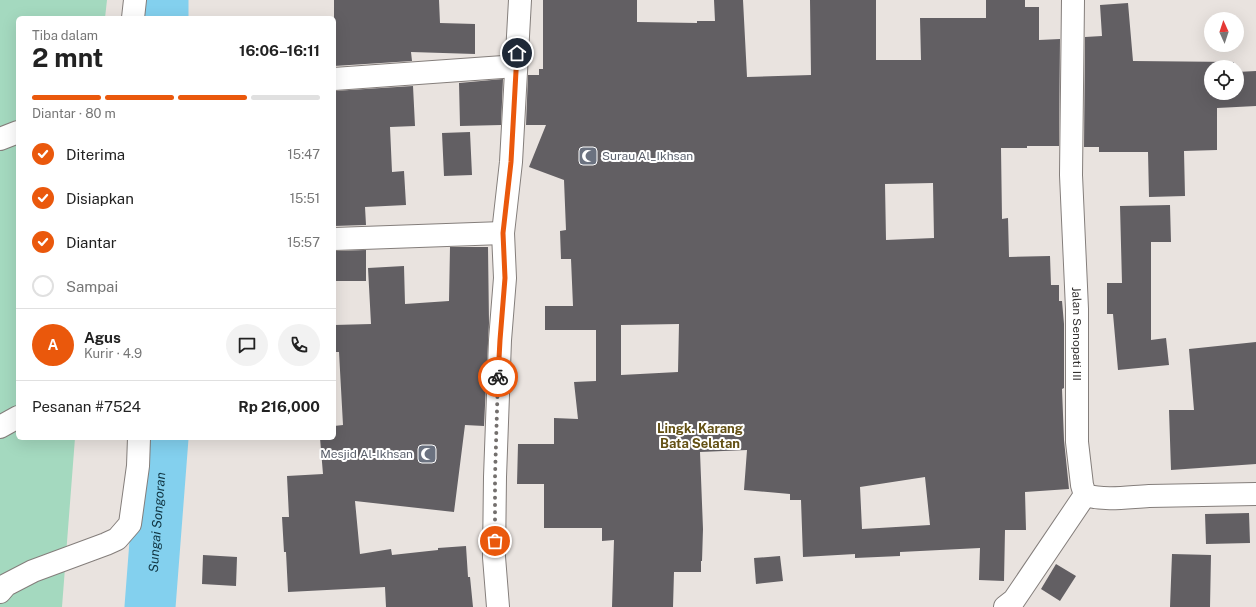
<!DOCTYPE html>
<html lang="id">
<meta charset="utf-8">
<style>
:root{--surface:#fff;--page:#f2f2f2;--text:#222;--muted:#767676;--line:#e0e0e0;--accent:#ea580c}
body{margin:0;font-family:"Public Sans",sans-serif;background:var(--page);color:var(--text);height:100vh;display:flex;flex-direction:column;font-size:15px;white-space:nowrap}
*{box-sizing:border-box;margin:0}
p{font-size:13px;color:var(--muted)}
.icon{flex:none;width:22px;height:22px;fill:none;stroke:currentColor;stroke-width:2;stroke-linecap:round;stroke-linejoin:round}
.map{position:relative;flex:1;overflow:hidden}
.details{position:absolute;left:16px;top:16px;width:320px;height:424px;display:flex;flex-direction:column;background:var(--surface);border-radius:6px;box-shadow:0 4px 16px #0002}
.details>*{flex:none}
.needle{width:26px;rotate:357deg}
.controls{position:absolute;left:1204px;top:12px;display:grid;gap:8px}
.controls a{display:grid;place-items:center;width:40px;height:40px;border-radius:50%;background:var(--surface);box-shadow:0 4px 16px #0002;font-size:20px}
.pin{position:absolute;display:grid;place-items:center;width:34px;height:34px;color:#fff;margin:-17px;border:2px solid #fff;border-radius:50%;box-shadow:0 1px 4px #0007}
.courier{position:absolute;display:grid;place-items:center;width:40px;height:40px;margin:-20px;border:3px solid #ea580c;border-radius:50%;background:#fff;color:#222;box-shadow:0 1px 5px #0007}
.summary em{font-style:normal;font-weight:700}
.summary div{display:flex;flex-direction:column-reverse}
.summary{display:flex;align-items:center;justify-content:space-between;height:68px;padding:0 16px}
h1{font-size:26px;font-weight:700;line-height:30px}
.bar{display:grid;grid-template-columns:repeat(4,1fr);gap:6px 4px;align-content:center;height:48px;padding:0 16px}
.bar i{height:5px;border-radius:3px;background:var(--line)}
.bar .selected{background:var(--accent)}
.bar p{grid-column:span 4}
.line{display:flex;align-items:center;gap:10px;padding:0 16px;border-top:1px solid var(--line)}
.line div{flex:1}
.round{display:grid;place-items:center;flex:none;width:42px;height:42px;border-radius:21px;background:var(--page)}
ol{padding:0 16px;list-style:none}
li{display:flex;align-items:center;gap:12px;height:44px}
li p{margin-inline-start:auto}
li .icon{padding:4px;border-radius:50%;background:var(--accent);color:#fff;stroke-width:4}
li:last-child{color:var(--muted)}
li i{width:22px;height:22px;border:2px solid var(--line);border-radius:50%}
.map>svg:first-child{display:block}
.green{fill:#a4d9bf}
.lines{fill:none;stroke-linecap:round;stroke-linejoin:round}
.river{stroke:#83d0ee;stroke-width:51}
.building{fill:#625f63;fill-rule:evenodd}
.minor-casing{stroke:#847e7b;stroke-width:24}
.minor{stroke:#fff;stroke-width:22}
.done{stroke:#736f6d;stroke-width:4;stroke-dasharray:0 7.2}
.route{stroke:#ea580c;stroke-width:5}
.labels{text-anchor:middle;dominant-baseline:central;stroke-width:4;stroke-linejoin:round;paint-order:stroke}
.worship-label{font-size:12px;fill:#5b616d;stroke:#fff;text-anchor:start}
.street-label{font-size:12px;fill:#333130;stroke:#fff}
.neighbourhood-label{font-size:13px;font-weight:bold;fill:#635013;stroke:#fff}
.water-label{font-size:13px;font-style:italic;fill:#0f3340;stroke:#fff}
</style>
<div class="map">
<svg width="1256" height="607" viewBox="0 0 1256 607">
<rect width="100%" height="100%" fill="#e9e3df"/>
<!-- green -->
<path class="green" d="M0,0h107l-2,18h-87v420h57l-13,169h-62z"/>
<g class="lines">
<!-- river -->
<g class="river">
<path d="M163,0v18"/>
<path id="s1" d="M150,607l13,-169"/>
</g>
</g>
<!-- building -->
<path class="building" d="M334,0h105l1,23 35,1v30l-64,-2 1,9 -78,5z
M543,0h94v22l60,1v-2h18l-1,-21h29l4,77 64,-2 -1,-75h66v60h45l-1,-42h66v-18h39v7h14v33l21,-1 -1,107h-32v2h-26l1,71 6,-1 1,39 41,-1 1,29h8v16h3l2,23v64l-2,1 2,51 5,49 -44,3 1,38h-21l-1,51 -25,-1 1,-32 -80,4v4l-45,2v-4l-52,3 -2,-57h-11v-6l-46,-4 3,-40 -47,2 3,77 -1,32h-1v11h-27l-1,35h-61l2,-67 -12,1v-13h-58v-44h-27l1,-40h36v-26l24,1 -4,-37 22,-1v-51h-51v-24h28l-2,-47h-10l-1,-28 6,-1 -2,-50 -35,-13 17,-42h-20l2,-50h11v-6h4zM933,183l1,55 -48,2 -1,-56zM679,324l-1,48 -57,3v-50zM925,477l5,48 -68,4 -2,-42z
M1128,3l5,58 101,1v5h-23v26h26v-21l19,-1v35l-39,2v42l-33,1 1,45 -36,1 -1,-45h-49v-5h-15l1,-110 17,-1 -2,-31z
M503,79l-2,46 -41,1 -1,-43z
M413,86l2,40 -25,1 2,45 12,-1 2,34 -41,2 1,18 -32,1v-135z
M470,132l2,43 -28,1 -2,-43z
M1170,205l1,37h-20v98l15,-2 3,27 -51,5 -5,-56h-6v-31h15l-2,-77z
M450,247h38l1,76 -5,103 -19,-1 -11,87 -99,-11 5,53 31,-5 1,6 46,-5v-2l28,-2 2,31h2l3,30h-87l-1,-20 -97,5 -2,-40h-2l-2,-35h7l-2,-41 36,-2 -3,-36h14v-12l9,-1 -4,-73h-5v-27l37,-1 -3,-56 36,-2 1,38 44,-3z
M366,250v31h-32v-30z
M1256,342v122l-85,6 -2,-60h25l-5,-61z
M1249,513l1,30 -44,1 -1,-30z
M1172,554l39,1 -1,52h-40z
M203,555l34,2 -1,29 -34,-2z
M780,556l3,25 -27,3 -2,-26z
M1056,564l20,12 -16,25 -19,-12z"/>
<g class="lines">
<!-- minor casing -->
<g class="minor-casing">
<g id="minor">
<path id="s2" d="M1073,0l-2,175 6,134v133l5,43 3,10c21,6 43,2 64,1 36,-1 71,-1 107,-2"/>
<path d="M133,18l2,-18"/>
<path d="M334,79l182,-13"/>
<path d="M0,139l18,-7"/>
<path d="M334,239l169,-6"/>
<path d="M0,427l18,-10"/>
<path d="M0,592l6,-7 27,-14 73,-27 11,-5 13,-15 8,-58 1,-28"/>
<path d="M498,607l-4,-50 1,-80 5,-137 5,-62 -2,-45 8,-71 9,-162"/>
<path d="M1005,607l9,-7 71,-105"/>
</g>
</g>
<!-- minor -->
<use href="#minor" class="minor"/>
</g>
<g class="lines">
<!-- done -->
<path class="done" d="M495,541v-64l3,-100"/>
<!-- route -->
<path class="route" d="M498,377l2,-37 5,-62 -2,-45 8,-71 6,-109"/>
</g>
<!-- icons -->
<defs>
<g id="mosque-square" transform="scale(1)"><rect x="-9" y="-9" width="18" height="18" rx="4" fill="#6b7280" stroke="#fff"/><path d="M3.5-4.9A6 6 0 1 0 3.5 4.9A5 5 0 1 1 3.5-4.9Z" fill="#fff"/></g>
</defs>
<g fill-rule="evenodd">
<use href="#mosque-square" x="588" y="156"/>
<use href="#mosque-square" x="427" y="454"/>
</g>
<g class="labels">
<!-- worship labels -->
<g class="worship-label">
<text x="602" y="156">Surau Al_Ikhsan</text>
<text x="413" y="454" text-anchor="end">Mesjid Al-Ikhsan</text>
</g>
<!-- street labels -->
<g class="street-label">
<text stroke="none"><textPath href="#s2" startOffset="334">Jalan Senopati III</textPath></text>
</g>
<!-- neighbourhood labels -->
<g class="neighbourhood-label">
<text x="700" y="428">Lingk. Karang<tspan x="700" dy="15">Bata Selatan</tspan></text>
</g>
<!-- water labels -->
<g class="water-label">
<text stroke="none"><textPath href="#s1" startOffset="85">Sungai Songoran</textPath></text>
</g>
</g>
</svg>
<div class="controls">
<a><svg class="needle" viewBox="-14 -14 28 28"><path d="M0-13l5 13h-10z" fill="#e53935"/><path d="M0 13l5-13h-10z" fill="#767676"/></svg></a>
<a><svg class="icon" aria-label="locate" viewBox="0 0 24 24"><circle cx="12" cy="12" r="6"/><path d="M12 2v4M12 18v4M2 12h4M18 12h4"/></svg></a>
</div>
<div class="pin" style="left:495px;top:541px;background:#ea580c"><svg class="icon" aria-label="bag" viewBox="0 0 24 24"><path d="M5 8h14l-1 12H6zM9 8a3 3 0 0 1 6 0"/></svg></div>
<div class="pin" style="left:517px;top:53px;background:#1f2937"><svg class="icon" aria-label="home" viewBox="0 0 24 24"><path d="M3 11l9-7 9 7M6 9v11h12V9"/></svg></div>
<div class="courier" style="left:498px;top:377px"><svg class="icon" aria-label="bike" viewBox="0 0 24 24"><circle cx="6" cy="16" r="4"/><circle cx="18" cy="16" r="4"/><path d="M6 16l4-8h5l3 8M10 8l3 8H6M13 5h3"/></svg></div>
<section class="details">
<div class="summary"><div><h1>2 mnt</h1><p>Tiba dalam</p></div><em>16:06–16:11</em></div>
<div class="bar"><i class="selected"></i><i class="selected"></i><i class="selected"></i><i></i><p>Diantar · 80 m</p></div>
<ol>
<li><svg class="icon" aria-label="check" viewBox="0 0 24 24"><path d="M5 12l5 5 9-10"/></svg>Diterima<p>15:47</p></li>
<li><svg class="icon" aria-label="check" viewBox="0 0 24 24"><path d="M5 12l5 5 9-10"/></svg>Disiapkan<p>15:51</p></li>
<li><svg class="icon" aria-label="check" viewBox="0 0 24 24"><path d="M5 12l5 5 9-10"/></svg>Diantar<p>15:57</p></li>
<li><i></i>Sampai</li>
</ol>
<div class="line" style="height:72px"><b class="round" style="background:var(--accent);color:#fff">A</b><div><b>Agus</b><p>Kurir · 4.9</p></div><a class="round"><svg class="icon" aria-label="chat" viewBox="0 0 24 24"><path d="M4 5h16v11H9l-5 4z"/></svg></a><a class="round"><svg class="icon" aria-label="phone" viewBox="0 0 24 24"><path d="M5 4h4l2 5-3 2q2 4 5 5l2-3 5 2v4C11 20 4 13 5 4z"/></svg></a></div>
<div class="line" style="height:52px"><div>Pesanan #7524</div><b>Rp 216,000</b></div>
</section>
</div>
